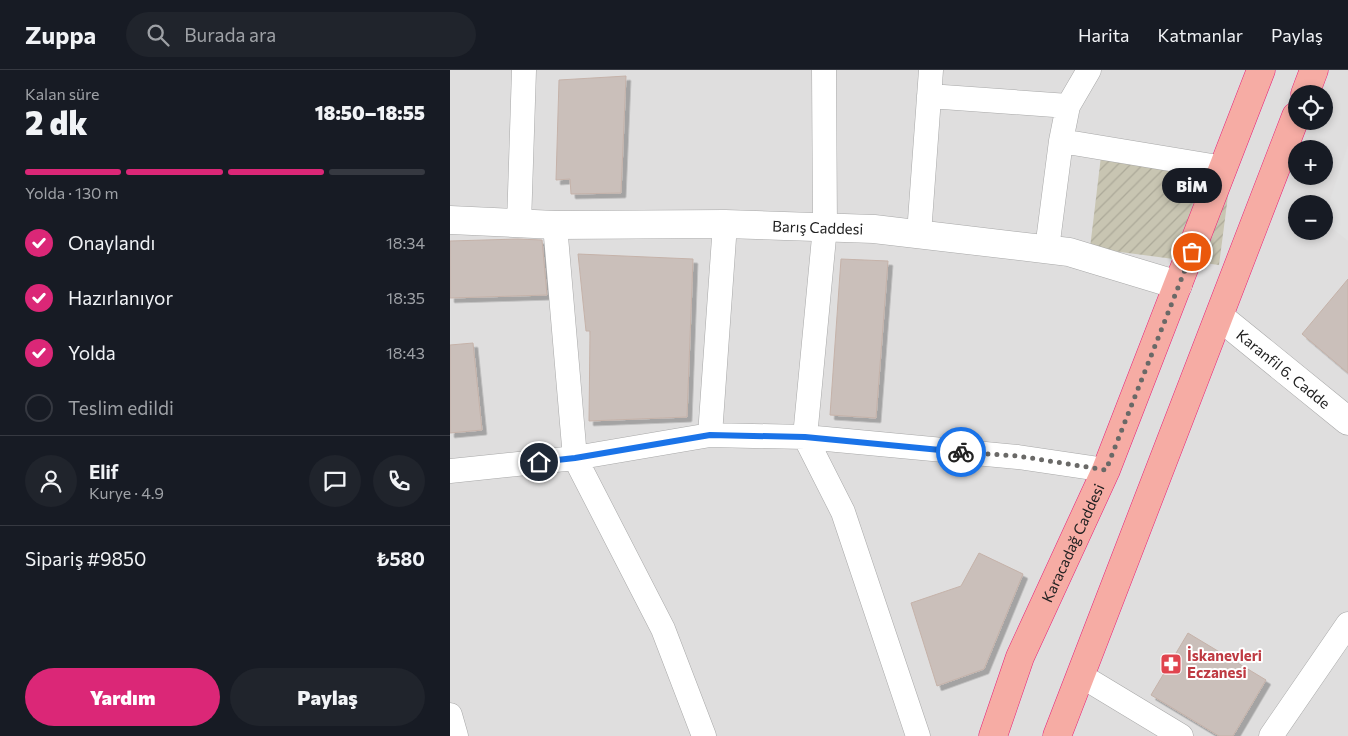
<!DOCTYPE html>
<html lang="tr">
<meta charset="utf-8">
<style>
:root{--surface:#171b24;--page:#20242c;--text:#f1f3f6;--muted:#9ea1a6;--line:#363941;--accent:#db2777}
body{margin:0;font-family:Commissioner,sans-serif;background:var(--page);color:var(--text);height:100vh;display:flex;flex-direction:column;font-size:19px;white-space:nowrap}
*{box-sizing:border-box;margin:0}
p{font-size:16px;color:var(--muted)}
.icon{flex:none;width:28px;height:28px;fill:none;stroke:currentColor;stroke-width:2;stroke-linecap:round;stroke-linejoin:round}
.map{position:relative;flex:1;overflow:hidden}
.side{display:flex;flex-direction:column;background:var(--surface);width:450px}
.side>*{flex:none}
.buttons{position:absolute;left:838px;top:15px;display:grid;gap:10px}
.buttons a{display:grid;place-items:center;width:45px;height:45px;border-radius:50%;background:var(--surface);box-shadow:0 2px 8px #0003;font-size:25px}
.pin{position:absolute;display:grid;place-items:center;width:42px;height:42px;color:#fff;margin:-21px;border:2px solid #fff;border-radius:50%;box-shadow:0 1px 5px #0007}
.courier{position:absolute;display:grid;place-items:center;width:50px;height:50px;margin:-25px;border:4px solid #1a73e8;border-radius:50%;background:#fff;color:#222;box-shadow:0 1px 6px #0007}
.bubble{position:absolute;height:35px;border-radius:18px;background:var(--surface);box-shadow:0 2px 8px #0003;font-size:16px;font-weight:800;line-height:35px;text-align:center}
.summary em{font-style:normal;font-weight:800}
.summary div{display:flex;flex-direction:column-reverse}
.summary{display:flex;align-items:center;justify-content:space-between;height:85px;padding:0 25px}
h1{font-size:32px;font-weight:800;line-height:38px}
.bar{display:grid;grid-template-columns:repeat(4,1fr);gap:8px 5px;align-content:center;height:60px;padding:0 25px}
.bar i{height:6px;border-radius:4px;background:var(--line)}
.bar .on{background:var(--accent)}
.bar p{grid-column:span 4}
.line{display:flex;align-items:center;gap:12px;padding:0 25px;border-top:1px solid var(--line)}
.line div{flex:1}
.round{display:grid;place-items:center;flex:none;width:52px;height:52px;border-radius:26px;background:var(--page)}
ol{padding:0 25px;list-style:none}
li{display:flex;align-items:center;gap:15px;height:55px}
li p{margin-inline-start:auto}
li .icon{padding:5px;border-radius:50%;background:var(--accent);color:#fff;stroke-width:4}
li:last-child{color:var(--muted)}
li i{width:28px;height:28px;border:2px solid var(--line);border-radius:50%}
.button{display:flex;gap:10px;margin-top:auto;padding:10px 25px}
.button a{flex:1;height:58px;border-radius:30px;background:var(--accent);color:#fff;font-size:20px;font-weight:800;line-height:58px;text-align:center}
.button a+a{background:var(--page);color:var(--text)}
header{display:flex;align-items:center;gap:30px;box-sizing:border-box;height:70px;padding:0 25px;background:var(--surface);border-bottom:1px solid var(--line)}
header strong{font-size:24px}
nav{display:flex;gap:28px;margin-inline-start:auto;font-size:18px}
.search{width:350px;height:45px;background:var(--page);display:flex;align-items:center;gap:12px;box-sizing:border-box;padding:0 18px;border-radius:28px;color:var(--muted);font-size:19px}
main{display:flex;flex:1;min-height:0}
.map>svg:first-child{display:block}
.residential{fill:#dfdede;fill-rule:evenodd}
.construction{fill:url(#construction-furrows)}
.parking{fill:#e1e1e1}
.building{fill:#cabfba;stroke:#c5b2a9;filter:url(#shadow)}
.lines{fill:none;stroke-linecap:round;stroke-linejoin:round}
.minor-casing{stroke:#a8a8a8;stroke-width:25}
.tertiary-casing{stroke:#a8a8a8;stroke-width:29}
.trunk-casing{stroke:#e71e77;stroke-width:29}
.minor{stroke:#fff;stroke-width:24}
.tertiary{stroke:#fff;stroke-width:28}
.trunk{stroke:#f6aca4;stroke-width:28}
.done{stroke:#6a6967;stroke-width:5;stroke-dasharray:0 9}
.route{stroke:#1a73e8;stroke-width:6}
.labels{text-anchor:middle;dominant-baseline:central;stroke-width:4;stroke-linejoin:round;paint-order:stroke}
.street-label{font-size:15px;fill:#212121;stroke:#fff}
.health-label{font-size:15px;font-weight:bold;fill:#be3a42;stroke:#fff;text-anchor:start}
</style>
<header>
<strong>Zuppa</strong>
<div class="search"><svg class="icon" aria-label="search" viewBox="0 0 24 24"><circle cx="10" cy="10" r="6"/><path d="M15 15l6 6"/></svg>Burada ara</div>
<nav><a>Harita</a><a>Katmanlar</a><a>Paylaş</a></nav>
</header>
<main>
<section class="side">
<div class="summary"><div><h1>2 dk</h1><p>Kalan süre</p></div><em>18:50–18:55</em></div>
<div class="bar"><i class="on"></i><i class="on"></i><i class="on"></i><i></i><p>Yolda · 130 m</p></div>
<ol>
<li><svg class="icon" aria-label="check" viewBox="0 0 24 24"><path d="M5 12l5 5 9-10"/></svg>Onaylandı<p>18:34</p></li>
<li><svg class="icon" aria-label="check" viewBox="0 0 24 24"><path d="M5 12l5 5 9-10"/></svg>Hazırlanıyor<p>18:35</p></li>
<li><svg class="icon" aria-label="check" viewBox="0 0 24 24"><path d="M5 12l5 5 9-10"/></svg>Yolda<p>18:43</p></li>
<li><i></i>Teslim edildi</li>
</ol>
<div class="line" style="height:90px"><a class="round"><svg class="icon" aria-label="person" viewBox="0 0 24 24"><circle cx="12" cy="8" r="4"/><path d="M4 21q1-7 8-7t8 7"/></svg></a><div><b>Elif</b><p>Kurye · 4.9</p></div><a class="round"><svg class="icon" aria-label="chat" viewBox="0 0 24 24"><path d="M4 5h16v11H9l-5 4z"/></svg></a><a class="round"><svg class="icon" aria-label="phone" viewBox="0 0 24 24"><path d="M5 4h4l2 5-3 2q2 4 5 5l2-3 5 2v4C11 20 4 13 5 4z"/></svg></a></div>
<div class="line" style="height:65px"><div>Sipariş #9850</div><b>₺580</b></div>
<div class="button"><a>Yardım</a><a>Paylaş</a></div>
</section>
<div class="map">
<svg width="898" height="666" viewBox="0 0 898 666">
<defs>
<pattern id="construction-furrows" width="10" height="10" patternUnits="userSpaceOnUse" patternTransform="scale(1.25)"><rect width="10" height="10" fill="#c8c5b2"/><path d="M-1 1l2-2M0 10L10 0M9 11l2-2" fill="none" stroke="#aca999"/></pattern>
<filter id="shadow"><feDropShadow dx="4.5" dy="4.5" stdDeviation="0" flood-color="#0004"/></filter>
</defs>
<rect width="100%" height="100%" fill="#f2eee8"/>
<!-- residential -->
<path class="residential" d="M0,0h898v666h-898zM846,24h28v27h-28zM846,79h28v27h-28zM846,134h28v27h-28z"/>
<!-- construction -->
<path class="construction" d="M652,78l130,17 -13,100 -129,-17z"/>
<!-- parking -->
<path class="parking" d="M898,76v95l-24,-19v-5z"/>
<!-- building -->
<path class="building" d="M176,6l-5,117 -50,1 -1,-15 -14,1 3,-100z
M68,169l24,1 5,55 -97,3v-57z
M128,184l115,5 -6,158 -98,4 1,-90h-4z
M391,189l47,2 -12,157 -46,-3z
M898,209v94l-46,-39z
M23,273l9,87 -32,3v-88z
M529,483l44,21 -39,95 -47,17 -26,-83 50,-17z
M738,563l78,47 -33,56h-14l-68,-41z"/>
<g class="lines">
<!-- minor casing -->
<g class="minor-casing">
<path id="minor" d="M374,0l1,157 -20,210 38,75 75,224
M479,26l139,10
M611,71l163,27
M69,154l5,-154
M105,155l20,233 88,171 41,107
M469,164l12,-164
M597,179l14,-108 7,-35 21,-36
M260,365l15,-211
M0,401l125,-13 135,-23 95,2 213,20 88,13
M630,605l101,61
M0,645l6,21
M821,666l77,-112"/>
</g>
<!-- tertiary casing -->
<g class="tertiary-casing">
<g id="tertiary">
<path id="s1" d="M0,150l105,5 170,-1 149,5 195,23 109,33"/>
<path id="s2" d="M770,247l128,104"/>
</g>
</g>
<!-- trunk casing -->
<g class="trunk-casing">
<g id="trunk">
<path d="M855,24l9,-24"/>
<path id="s3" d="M543,666l27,-79 86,-187 155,-400"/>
<path d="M607,666l239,-620"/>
</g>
</g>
<!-- minor -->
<use href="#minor" class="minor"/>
<!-- tertiary -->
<use href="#tertiary" class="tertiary"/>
<!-- trunk -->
<use href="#trunk" class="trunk"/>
</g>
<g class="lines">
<!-- done -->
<path class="done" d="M511,382l57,4 88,14 86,-218"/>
<!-- route -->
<path class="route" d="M89,392l36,-4 135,-23 95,2 156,15"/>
</g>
<!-- icons -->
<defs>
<g id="pharmacy-square" transform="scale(1.125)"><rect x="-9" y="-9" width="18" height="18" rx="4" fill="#e0444e" stroke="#fff"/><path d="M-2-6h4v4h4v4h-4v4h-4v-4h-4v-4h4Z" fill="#fff"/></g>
</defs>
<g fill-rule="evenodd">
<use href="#pharmacy-square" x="721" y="594"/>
</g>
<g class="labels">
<!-- street labels -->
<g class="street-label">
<text stroke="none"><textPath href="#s1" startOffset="368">Barış Caddesi</textPath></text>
<text stroke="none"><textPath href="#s2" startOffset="82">Karanfil 6. Cadde</textPath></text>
<text stroke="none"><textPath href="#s3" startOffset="209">Karacadağ Caddesi</textPath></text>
</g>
<!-- health labels -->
<g class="health-label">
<text x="737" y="585">İskanevleri<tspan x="737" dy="17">Eczanesi</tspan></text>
</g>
</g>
</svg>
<div class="buttons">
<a><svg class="icon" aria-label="locate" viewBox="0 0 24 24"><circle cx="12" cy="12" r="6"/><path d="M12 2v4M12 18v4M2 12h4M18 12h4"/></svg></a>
<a>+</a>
<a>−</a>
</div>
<div class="pin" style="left:742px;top:182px;background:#ea580c"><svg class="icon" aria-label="bag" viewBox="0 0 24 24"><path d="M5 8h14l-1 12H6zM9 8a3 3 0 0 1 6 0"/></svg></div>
<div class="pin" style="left:89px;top:392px;background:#1f2937"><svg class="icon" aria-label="home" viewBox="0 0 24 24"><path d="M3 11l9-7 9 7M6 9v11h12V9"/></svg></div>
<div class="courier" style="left:511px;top:382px"><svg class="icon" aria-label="bike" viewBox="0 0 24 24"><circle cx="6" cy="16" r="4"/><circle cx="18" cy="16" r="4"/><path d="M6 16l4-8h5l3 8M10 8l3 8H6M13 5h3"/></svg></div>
<div class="bubble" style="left:712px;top:98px;width:60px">BİM</div>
</div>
</main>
